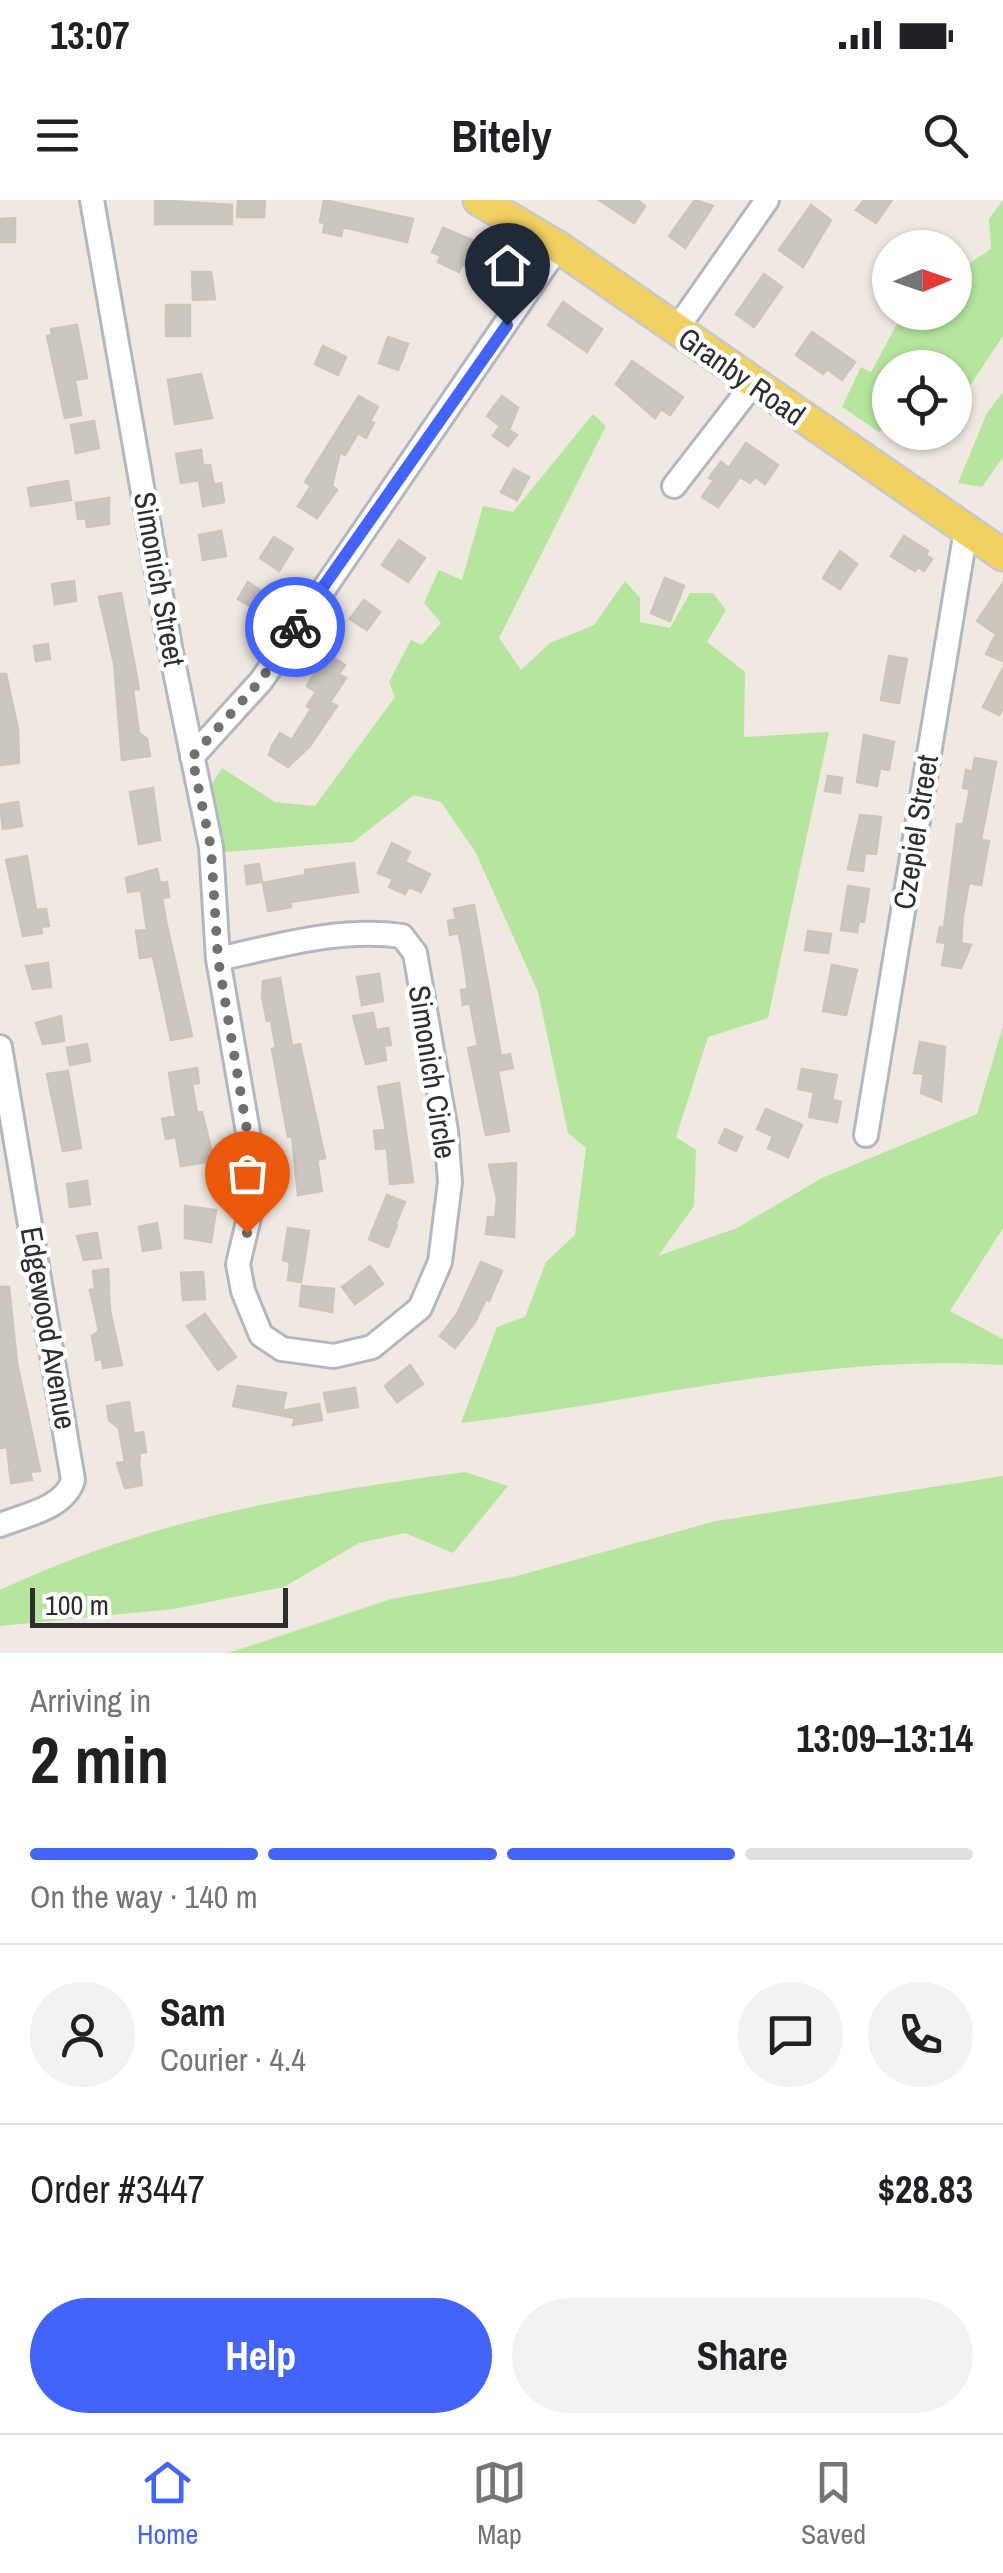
<!DOCTYPE html>
<meta charset="utf-8">
<style>
:root{--surface:#fff;--page:#f2f2f2;--text:#202124;--muted:#757577;--line:#e0e0e0;--accent:#4264fb}
body{margin:0;font-family:"Archivo Narrow",sans-serif;background:var(--page);color:var(--text);height:100vh;display:flex;flex-direction:column;font-size:38px;white-space:nowrap}
*{box-sizing:border-box;margin:0}
p{font-size:32px;color:var(--muted)}
.icon{flex:none;width:55px;height:55px;fill:none;stroke:currentColor;stroke-width:2;stroke-linecap:round;stroke-linejoin:round}
.map{position:relative;height:1453px;overflow:hidden}
.side{display:flex;flex-direction:column;background:var(--surface);flex:1}
.side>*{flex:none}
.needle{width:65px;rotate:88deg}
.tools{position:absolute;left:872px;top:30px;display:grid;gap:20px}
.tools a{display:grid;place-items:center;width:100px;height:100px;border-radius:50%;background:var(--surface);box-shadow:0 2px 8px #0004;font-size:50px}
.scale{position:absolute;left:30px;bottom:25px;width:258px;box-sizing:border-box;padding-left:10px;border:5px solid #2e2e2e;border-top:0;font-size:28px;line-height:35px;white-space:nowrap;color:#2e2e2e;-webkit-text-stroke:8px #fff;paint-order:stroke}
.pin{position:absolute;display:grid;place-items:center;width:85px;height:85px;color:#fff;margin:-102px -42px;border-radius:50% 50% 50% 0;rotate:-45deg;box-shadow:0 0 10px #0007}
.pin .icon{rotate:45deg}
.courier{position:absolute;display:grid;place-items:center;width:100px;height:100px;margin:-50px;border:8px solid #4264fb;border-radius:50%;background:#fff;color:#222;box-shadow:0 2px 12px #0007}
.overview em{font-style:normal;font-weight:800}
.overview div{display:flex;flex-direction:column-reverse}
.overview{display:flex;align-items:center;justify-content:space-between;height:170px;padding:0 30px}
h1{font-size:65px;font-weight:800;line-height:75px}
.bar{display:grid;grid-template-columns:repeat(4,1fr);gap:15px 10px;align-content:center;height:120px;padding:0 30px}
.bar i{height:12px;border-radius:8px;background:var(--line)}
.bar .active{background:var(--accent)}
.bar p{grid-column:span 4}
.line{display:flex;align-items:center;gap:25px;padding:0 30px;border-top:2px solid var(--line)}
.line div{flex:1}
.round{display:grid;place-items:center;flex:none;width:105px;height:105px;border-radius:52px;background:var(--page)}
.primary-button{display:flex;gap:20px;margin-top:auto;padding:20px 30px}
.primary-button a{flex:1;height:115px;border-radius:60px;background:var(--accent);color:#fff;font-size:40px;font-weight:800;line-height:115px;text-align:center}
.primary-button a+a{background:var(--page);color:var(--text)}
.status{display:flex;justify-content:space-between;align-items:center;height:70px;padding:0 50px;background:var(--surface);direction:ltr}
.status svg{height:28px;fill:currentColor}
header{display:flex;justify-content:space-between;align-items:center;height:130px;padding:0 30px;background:var(--surface);font-size:45px;font-weight:800}
.dock{display:flex;justify-content:space-around;align-items:center;height:140px;border-top:2px solid var(--line);background:var(--surface);font-size:28px;color:var(--muted)}
.dock a{display:grid;justify-items:center;gap:5px}
.dock .active{color:var(--accent)}
.map>svg:first-child{display:block}
.green{fill:#b6e59e}
.building{fill:#cbc7bf;stroke:#cbc5ba;stroke-width:2.5}
.lines{fill:none;stroke-linecap:round;stroke-linejoin:round}
.minor-casing{stroke:#b4b7c1;stroke-width:28}
.major-casing{stroke:#c9c9c9;stroke-width:35}
.minor{stroke:#fff;stroke-width:22}
.major{stroke:#f2d163;stroke-width:30}
.done{stroke:#726f6d;stroke-width:10;stroke-dasharray:0 18}
.route{stroke:#4264fb;stroke-width:12}
.labels{text-anchor:middle;dominant-baseline:central;stroke-width:9;stroke-linejoin:round;paint-order:stroke}
.street-label{font-size:30px;fill:#2e2e2e;stroke:#fff}
</style>
<div class="status"><b>13:07</b><svg viewBox="0 0 49 12"><path d="M0 12V9h3v3zM5 12V6h3v6zM10 12V3h3v9zM15 12V0h3v12zM26 1h20v11H26zM47 4h2v5h-2z"/></svg></div>
<header><svg class="icon" aria-label="menu" viewBox="0 0 24 24"><path d="M4 6h16M4 12h16M4 18h16"/></svg>Bitely<svg class="icon" aria-label="search" viewBox="0 0 24 24"><circle cx="10" cy="10" r="6"/><path d="M15 15l6 6"/></svg></header>
<div class="map">
<svg width="1003" height="1453" viewBox="0 0 1003 1453">
<rect width="100%" height="100%" fill="#efe9e1"/>
<!-- green -->
<path class="green" d="M1003,0v136l-48,72v-40h-65v56l-11,8 -37,-25 19,-40 10,5 32,-59 52,-1v-39l36,-24 -2,-30z
M1003,192v65l-21,30 -24,-4 29,-70z
M593,214l13,12 -107,212 22,32 29,-27 44,-18 31,-44 15,17v24l30,6 20,-35h23l13,17 -19,32 38,30 -1,65 85,-5 -61,286 -60,19 -32,100 20,13 -2,56 -36,50 79,-28 85,-50 155,-64 26,-88v202l-53,83 53,28v26c-182,-12 -363,37 -542,58l36,-96 28,-10 21,-55 29,-27 11,-87 -18,-15 -30,-141 -62,-139 -35,-51 -27,-7 -61,47 -129,10 -12,-68 10,-16 53,34 40,4 80,-109 -6,-15 22,-42 11,5 19,-22 -17,-20 15,-33 23,10 21,-74 30,6z
M465,1272l43,14 -55,67 -48,-20 -46,10 -75,44 -110,22 -174,17v-36c157,-73 296,-95 465,-118z
M1003,1276v177h-775l163,-54 122,-22 203,-56z"/>
<!-- building -->
<path class="building" d="M155,0l77,5v19h-77z
M238,0h27l-1,17h-27z
M324,0l89,19 -6,23 -64,-15 -2,9 -18,-4 2,-9 -5,-1z
M599,0h38l8,6 -11,17z
M695,0l18,6 -28,42 -16,-12z
M864,0h28l-16,23 -20,-13z
M811,5l20,15 -28,47 -24,-17z
M15,18v24h-15v-23z
M443,28l46,19 -11,24 -16,-7 -3,8 -21,-10 3,-6 -9,-4z
M192,72h19l4,27 -22,1z
M764,74l18,13 -28,40 -18,-13z
M563,102l39,27 -15,23 -39,-27z
M166,105h24v31h-24z
M77,125l10,53 -12,2 6,35 -16,3 -18,-82 5,-1 -1,-6z
M812,132l43,30 -13,18 -15,-11 -4,5 -27,-19z
M388,137l20,7 -10,26 -19,-7z
M323,146l23,11 -8,18 -23,-11z
M632,161l51,36 -13,18 -9,-6 -6,9 -39,-34z
M201,174l11,44 -37,6 -7,-44z
M359,196l19,11 -8,14 4,2 -8,15 -8,-5 -13,22 -5,-3 -8,34 5,4 -20,28 -19,-12 13,-20 -6,-4z
M502,196l16,12 -9,22 8,5 -9,11 -15,-10 7,-10 -13,-10z
M94,221l5,27 -23,5 -5,-28z
M746,243l32,22 -13,19 -10,-7 -5,6 -10,-6 -22,30 -16,-10 12,-17 -5,-2 12,-16 8,6z
M201,250l2,16 7,-1 4,20 7,-2 3,19 -21,4 -4,-26 -18,3 -5,-29z
M514,269l15,8 -12,23 -16,-8z
M68,281l3,19 -40,6 -3,-18z
M109,298v26l-22,3 -1,-9 -8,1 -2,-16z
M221,331l5,25 -23,4 -4,-25z
M904,336l24,15 -2,4 6,4 -8,12 -6,-4 -3,4 -24,-15z
M274,337l19,12 -14,22 -19,-13z
M399,340l26,18 -17,24 -26,-17z
M840,351l17,13 -17,25 -17,-11z
M665,378l19,8 -14,35 -19,-8z
M74,381l2,20 -21,3 -3,-20z
M248,382l15,10 -10,16 -15,-9z
M1003,383v78l-17,-7 10,-20 -19,-13z
M121,393l18,96 -6,1 6,43 8,6 3,17 -28,4 -8,-97 -15,-66z
M364,400l16,12 -13,18 -17,-11z
M48,444l2,15 -14,2 -2,-15z
M326,453l19,12 -6,9 7,4 -16,24 7,4 -27,40 -22,21 -19,-12 3,-9 8,-13 12,7 19,-31 -4,-3 9,-14 -9,-6z
M889,456l18,3 -8,44 -18,-3z
M1003,468v40l-4,7 -16,-8z
M0,474h6l12,55 1,34 -19,2z
M864,535l30,7 -5,28 -9,-2 -3,18 -20,-4z
M975,558l21,4 -15,78 8,1 -8,44 -12,-2 -6,32 -2,28 10,2 -10,23 -19,-3 4,-22 -9,-1 3,-15 4,1 13,-104 6,1 7,-36 -7,-1 3,-18 6,2z
M828,576l14,2 -2,15 -15,-2z
M153,588l7,52 -21,4 -9,-52z
M18,602l4,24 -19,3 -3,-24z
M860,615l21,2 -5,37 -11,-1 -2,18 -15,-2z
M392,643l18,9 -5,10 25,12 -9,18 -12,-5 -4,7 -16,-7 4,-8 -15,-6z
M27,656l9,54 10,-1 3,17 -8,1 1,6 -19,3 -17,-76z
M354,663l4,29 -68,10 1,5 -23,4 -5,-28 42,-8v-5z
M259,664l3,18 -15,2 -2,-18z
M157,669l3,14 7,-1 2,15 -7,1 5,28 25,110 -21,4 -18,-84 -13,2 -4,-27 11,-1 -6,-40 -13,2 -2,-14z
M848,686l21,3 -5,33 -5,-1 -2,11 -16,-2z
M474,705l27,151 9,-2 3,14 -15,3 11,60 -23,4 -18,-87 10,-2 -8,-43 -7,2 -2,-15 7,-1 -6,-41 -4,-15 -8,2 -2,-14 8,-2 -2,-10z
M808,731l23,3 -3,19 -23,-3z
M48,763l3,24 -18,2 -7,-23z
M832,765l25,5 -11,45 -23,-4z
M379,774l4,27 -21,4 -5,-28z
M280,778l12,68 8,-2 25,114 -8,2 5,31 -24,4 -6,-59 -4,1 -16,-88 4,-1 -5,-28 -4,1 -5,-25 1,-15z
M373,813l3,17 12,-2 3,17 -7,1 2,14 -20,4 -13,-48z
M61,816l3,25 -21,3 -7,-21z
M920,842l25,5 -4,54 -20,-8 3,-19 -10,-1z
M87,844l3,17 -20,4 -3,-17z
M197,868l2,15 -7,1 5,29 5,-1 12,49 -33,5 -5,-29 -10,2 -4,-20 14,-3 -7,-43z
M802,869l35,6 -5,25 9,2 -4,20 -28,-5 5,-25 -16,-3z
M68,871l13,77 -18,3 -16,-77z
M399,883l14,99 -23,2 -3,-36 -11,1 -2,-18 12,-1 -8,-43z
M766,909l36,16 -14,32 -20,-9 5,-12 -16,-7z
M725,929l17,8 -6,14 -17,-8z
M516,963l-2,74 -28,-3 2,-17 7,1 2,-19 -8,-34z
M87,981l3,23 -20,3 -3,-23z
M387,995l18,7 -9,21 -4,-1 5,3 -9,22 -19,-8z
M185,1006l31,4 -5,32 -26,-4z
M157,1023l4,25 -18,3 -4,-24z
M288,1028l21,3 -8,51 -13,-2 2,-18 -7,-2z
M97,1033l4,25 -17,2 -7,-24z
M481,1062l21,9 -13,30 -3,-2 -11,23 -20,26 -15,-12 17,-22z
M370,1066l13,18 -28,20 -13,-17z
M108,1069l2,42 12,54 -19,3 -1,-9 -6,1 -4,-24 7,-5 -9,-41 5,-1 -2,-18z
M203,1072l2,27 -22,1 -2,-27z
M302,1086l32,3 -2,23 -32,-6z
M0,1087h9l8,76 23,108 -10,1 2,8 -21,3 -4,-36 -7,1z
M205,1114l31,43 -18,13 -31,-44z
M410,1165l13,19 -26,18 -12,-16z
M238,1186l48,7 -4,18 37,-7 3,16 -29,5 2,-7 -62,-12z
M355,1188l3,19 -30,5 -4,-19z
M129,1202l5,32 9,-2 3,20 -6,1 -1,9 3,23 -17,3 -8,-25 8,-1 -6,-34 -10,-8 -2,-14z"/>
<g class="lines">
<!-- minor casing -->
<g class="minor-casing">
<path id="minor" d="M92,0l78,447 41,200 7,112 39,225 -19,80 5,27 18,44 21,14 52,7 38,-9 48,-39 20,-46 10,-80 -4,-51 -31,-178 -13,-17c-62,-9 -124,10 -184,23
M676,130l91,-130
M674,286l79,-102
M192,557l69,-76 297,-434
M0,847l73,433c-8,28 -48,35 -73,45
M866,935l100,-605"/>
</g>
<!-- major casing -->
<g class="major-casing">
<path id="major" d="M479,0l79,47 445,308"/>
</g>
<!-- minor -->
<use href="#minor" class="minor"/>
<!-- major -->
<use href="#major" class="major"/>
</g>
<g class="lines">
<!-- done -->
<path class="done" d="M247,1033l9,-49 -38,-225 -7,-111 -19,-91 69,-77 34,-53"/>
<!-- route -->
<path class="route" d="M295,427l212,-302"/>
</g>
<g class="labels">
<!-- street labels -->
<g class="street-label">
<text transform="translate(742 176) rotate(35)">Granby Road</text>
<text transform="translate(160 379) rotate(80)">Simonich Street</text>
<text transform="translate(915 632) rotate(-81)">Czepiel Street</text>
<text transform="translate(433 872) rotate(81)">Simonich Circle</text>
<text transform="translate(49 1128) rotate(80)">Edgewood Avenue</text>
</g>
</g>
</svg>
<div class="tools">
<a><svg class="needle" viewBox="-14 -14 28 28"><path d="M0-13l5 13h-10z" fill="#e53935"/><path d="M0 13l5-13h-10z" fill="#757577"/></svg></a>
<a><svg class="icon" aria-label="locate" viewBox="0 0 24 24"><circle cx="12" cy="12" r="6"/><path d="M12 2v4M12 18v4M2 12h4M18 12h4"/></svg></a>
</div>
<div class="scale">100 m</div>
<div class="pin" style="left:247px;top:1033px;background:#ea580c"><svg class="icon" aria-label="bag" viewBox="0 0 24 24"><path d="M5 8h14l-1 12H6zM9 8a3 3 0 0 1 6 0"/></svg></div>
<div class="pin" style="left:507px;top:125px;background:#1f2937"><svg class="icon" aria-label="home" viewBox="0 0 24 24"><path d="M3 11l9-7 9 7M6 9v11h12V9"/></svg></div>
<div class="courier" style="left:295px;top:427px"><svg class="icon" aria-label="bike" viewBox="0 0 24 24"><circle cx="6" cy="16" r="4"/><circle cx="18" cy="16" r="4"/><path d="M6 16l4-8h5l3 8M10 8l3 8H6M13 5h3"/></svg></div>
</div>
<section class="side">
<div class="overview"><div><h1>2 min</h1><p>Arriving in</p></div><em>13:09–13:14</em></div>
<div class="bar"><i class="active"></i><i class="active"></i><i class="active"></i><i></i><p>On the way · 140 m</p></div>
<div class="line" style="height:180px"><a class="round"><svg class="icon" aria-label="person" viewBox="0 0 24 24"><circle cx="12" cy="8" r="4"/><path d="M4 21q1-7 8-7t8 7"/></svg></a><div><b>Sam</b><p>Courier · 4.4</p></div><a class="round"><svg class="icon" aria-label="chat" viewBox="0 0 24 24"><path d="M4 5h16v11H9l-5 4z"/></svg></a><a class="round"><svg class="icon" aria-label="phone" viewBox="0 0 24 24"><path d="M5 4h4l2 5-3 2q2 4 5 5l2-3 5 2v4C11 20 4 13 5 4z"/></svg></a></div>
<div class="line" style="height:130px"><div>Order #3447</div><b>$28.83</b></div>
<div class="primary-button"><a>Help</a><a>Share</a></div>
</section>
<nav class="dock">
<a class="active"><svg class="icon" aria-label="home" viewBox="0 0 24 24"><path d="M3 11l9-7 9 7M6 9v11h12V9"/></svg>Home</a>
<a><svg class="icon" aria-label="map" viewBox="0 0 24 24"><path d="M3 6l6-2 6 2 6-2v14l-6 2-6-2-6 2zM9 4v14M15 6v14"/></svg>Map</a>
<a><svg class="icon" aria-label="saved" viewBox="0 0 24 24"><path d="M7 4h10v16l-5-4-5 4z"/></svg>Saved</a>
</nav>
